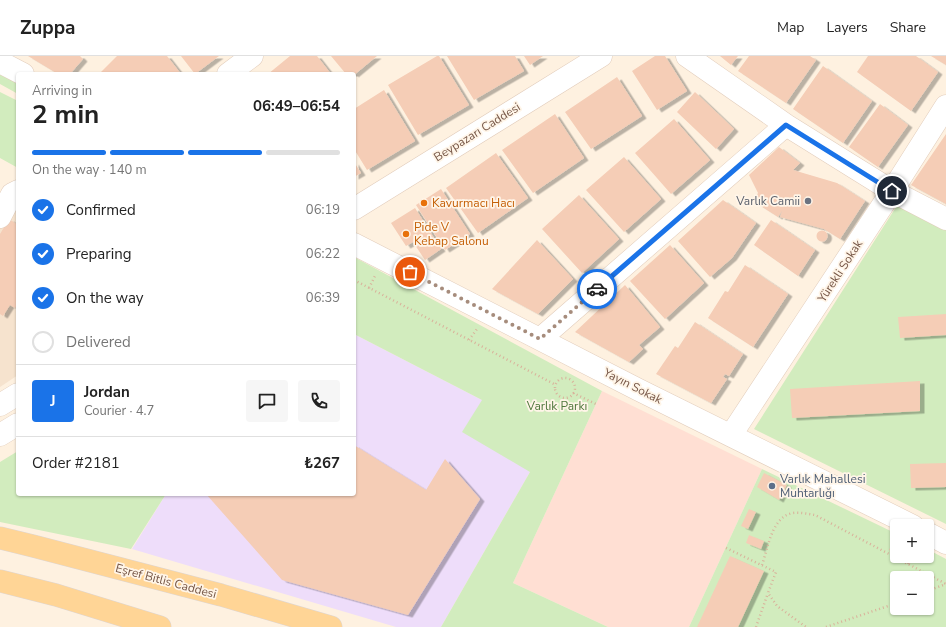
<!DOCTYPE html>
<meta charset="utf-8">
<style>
:root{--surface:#fff;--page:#f6f6f6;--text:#222;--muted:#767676;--line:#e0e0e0;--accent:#1a73e8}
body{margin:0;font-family:"Nunito Sans",sans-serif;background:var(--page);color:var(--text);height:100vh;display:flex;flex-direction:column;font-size:15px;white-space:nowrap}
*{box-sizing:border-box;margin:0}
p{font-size:13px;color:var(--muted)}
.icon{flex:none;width:22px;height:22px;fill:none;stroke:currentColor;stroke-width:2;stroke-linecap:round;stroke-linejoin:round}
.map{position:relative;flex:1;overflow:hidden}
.sheet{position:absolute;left:16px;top:16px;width:340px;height:424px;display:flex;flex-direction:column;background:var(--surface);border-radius:4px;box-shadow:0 1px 3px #0004}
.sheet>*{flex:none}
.buttons{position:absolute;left:890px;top:463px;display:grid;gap:8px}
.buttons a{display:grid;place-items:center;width:44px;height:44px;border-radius:4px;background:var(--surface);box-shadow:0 1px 3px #0004;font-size:20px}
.pin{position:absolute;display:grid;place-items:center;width:34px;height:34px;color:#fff;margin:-17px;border:2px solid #fff;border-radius:50%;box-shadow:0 1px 4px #0007}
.courier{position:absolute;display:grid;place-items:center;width:40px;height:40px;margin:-20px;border:3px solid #1a73e8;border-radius:50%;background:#fff;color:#222;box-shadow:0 1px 5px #0007}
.headline em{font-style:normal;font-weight:700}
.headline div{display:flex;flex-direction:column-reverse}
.headline{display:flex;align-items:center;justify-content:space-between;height:68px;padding:0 16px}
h1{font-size:26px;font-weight:700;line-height:30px}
.bar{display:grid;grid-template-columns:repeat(4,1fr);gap:6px 4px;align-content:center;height:48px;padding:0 16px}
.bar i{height:5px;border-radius:3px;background:var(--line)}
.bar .on{background:var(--accent)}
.bar p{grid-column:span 4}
.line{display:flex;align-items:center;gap:10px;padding:0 16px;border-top:1px solid var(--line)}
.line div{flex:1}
.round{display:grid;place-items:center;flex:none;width:42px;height:42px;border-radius:4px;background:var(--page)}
ol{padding:0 16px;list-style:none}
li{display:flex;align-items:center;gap:12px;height:44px}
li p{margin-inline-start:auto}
li .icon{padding:4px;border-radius:50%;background:var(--accent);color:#fff;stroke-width:4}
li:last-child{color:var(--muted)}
li i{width:22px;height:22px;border:2px solid var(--line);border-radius:50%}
header{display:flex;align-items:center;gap:24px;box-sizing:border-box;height:56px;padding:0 20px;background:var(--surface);border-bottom:1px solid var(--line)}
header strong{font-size:19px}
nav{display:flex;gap:22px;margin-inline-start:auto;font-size:14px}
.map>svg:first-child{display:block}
.residential{fill:#f6e3ce}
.commercial{fill:#ffdfd3}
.education{fill:#eeddfa}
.green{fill:#d2ecbe;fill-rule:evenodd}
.building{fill:#f5cdb6;filter:url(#shadow)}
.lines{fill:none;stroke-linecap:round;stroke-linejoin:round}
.minor-casing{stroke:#e2cdbc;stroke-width:23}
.major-casing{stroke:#ded6d3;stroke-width:23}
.path{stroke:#d9b19a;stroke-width:2.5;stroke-dasharray:1 3;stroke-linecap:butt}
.minor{stroke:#fff;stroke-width:22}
.major{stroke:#ffd596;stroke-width:22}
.done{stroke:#a68c7c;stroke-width:4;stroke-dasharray:0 7.2}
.route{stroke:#1a73e8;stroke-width:5}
.worship-dot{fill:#6b7280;stroke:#fff5e8;stroke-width:1.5}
.food-dot{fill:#e8710a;stroke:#fff5e8;stroke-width:1.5}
.service-dot{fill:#5c6f8a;stroke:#fff5e8;stroke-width:1.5}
.labels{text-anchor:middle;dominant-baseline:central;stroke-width:3.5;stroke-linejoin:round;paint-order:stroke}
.street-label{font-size:12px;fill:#765646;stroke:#fff5e8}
.worship-label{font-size:12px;fill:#5b616d;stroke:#fff5e8;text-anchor:end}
.food-label{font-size:12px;fill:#c56008;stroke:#fff5e8;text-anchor:start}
.park-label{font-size:12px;fill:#4e773b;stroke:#fff5e8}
.service-label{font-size:12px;fill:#4e5e75;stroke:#fff5e8;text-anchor:start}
</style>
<header>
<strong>Zuppa</strong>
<nav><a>Map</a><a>Layers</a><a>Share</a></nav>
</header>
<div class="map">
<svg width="946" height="571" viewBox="0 0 946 571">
<defs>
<filter id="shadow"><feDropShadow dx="4.5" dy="2.5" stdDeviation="0" flood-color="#0004"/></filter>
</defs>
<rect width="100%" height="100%" fill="#fef1e0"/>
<!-- residential -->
<path class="residential" d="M0,140l18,10v169l-18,12z"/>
<!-- commercial -->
<path class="commercial" d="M602,335l160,78 -73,158h-81l-95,-44z"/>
<!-- education -->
<path class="education" d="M354,278l128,66 48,72 -89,155h-45l-264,-78 34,-55h188z"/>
<!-- green -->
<path class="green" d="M0,18l18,9v11l-18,-10z
M0,36l18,9v67l-18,-10z
M898,148l48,25v295l-192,-95z
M354,201l248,134 -89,192 95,44h-167l89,-155 -68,-40 20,-32 -128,-66z
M18,395v43h148l-35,55 -131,-27v-60z
M762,413l135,65v22h30v-7l19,10v68h-257zM897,522h30v30h-30z"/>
<!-- building -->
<path class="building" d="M28,0h52l3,3 -13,15h-12z
M117,0h50l14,18h-80l-1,-1z
M181,0h38l-24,18z
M290,0h27l14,18h-63z
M331,0h46l-23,19v-1h-8z
M437,0h2l30,49 -51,30 -30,-50z
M447,0h68l9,15 -50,29z
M524,0h19l-13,9z
M655,0h10l22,35 -30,19 -25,-39z
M720,0h18l-7,9z
M749,0h61l6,4 -30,43 -48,-32z
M868,0h48l22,16 -27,39 -54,-39z
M931,0h15v9z
M823,10l49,35 -29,42 -50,-34z
M617,21l25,39 -51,33 -26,-37z
M384,34l31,51 -48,29 -13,-21v-40z
M695,36l39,37 -18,20 -39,-37z
M880,48l28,21 -30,42 -29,-20z
M555,58l29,44 -51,35 -31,-43z
M674,63l36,41 -39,34 -36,-41z
M946,78v70l-35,-19z
M779,91l21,16 -7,7 44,13 28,18 -25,38 -16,-10 -44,-12 2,-6 -4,6 -25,-16 5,-8 -9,-18z
M496,97l32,45 -50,35 -32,-45z
M624,101l37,42 -37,33 -38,-42z
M354,106l7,11 -7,4z
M441,133l29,45 -25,16 -29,-45z
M579,139l40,44 -37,34 -40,-44z
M723,144l33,23 -24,35 -22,19 -32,-36z
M415,152l26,41 -16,11 -12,-18 -7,4 -15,-23z
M9,163l9,6v78l-3,5 -5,-3 -7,11 -3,-2v-80z
M771,164l44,30 -17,26 -44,-31z
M816.5 180a5.5 5.5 0 1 1 11 0a5.5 5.5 0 1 1-11 0Z
M537,184l36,39 -35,35 -46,-25z
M670,189l34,38 -39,36 -35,-38z
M745,209l43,29 -35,53 -45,-29 17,-27 3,1z
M625,229l35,42 -21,18 4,4 -14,13 -54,-30z
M946,258v21l-46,3 -2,-21z
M695,266l48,32 -14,22 -4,-2 -2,3 4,2 -16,24 -55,-29 19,-28 3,2z
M920,325v30l-128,7 -2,-29z
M354,389l72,45 19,-31 35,40 -72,116 -126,-35 -76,-86h148z
M946,407v24l-35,1 -1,-24z
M764,417l23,12 -8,15 -22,-13z
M749,453l7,3 -8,17 -7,-3z
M749,479l15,6 -3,8 -15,-6z
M894,483l3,1v13l-8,-3z
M730,500l34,15 -26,56h-41z"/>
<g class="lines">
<!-- minor casing -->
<g class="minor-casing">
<path id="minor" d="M687,0l99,69 106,66 54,28
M0,6l23,12
M228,18l24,-18
M354,153l247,-153
M0,161l12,-23 6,-3
M354,188l285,146 274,136
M540,283l246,-214
M0,349l18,-11
M0,379l18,-11
M731,379l161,-244 54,-85
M927,477l19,10"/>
</g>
<!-- major casing -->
<g class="major-casing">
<path id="major" d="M0,482l33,8 188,49 110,32
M0,525l56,14 104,32"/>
</g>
<!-- path -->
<path class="path" d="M354,224l202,105
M369,232l6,-12
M469,284l8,-11
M555 332a10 10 0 1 1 20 0a10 10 0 1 1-20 0Z
M573,337l23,11
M726,492l50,24 -8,21 9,13 29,21
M908,508l4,-8
M762,509c6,-17 10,-49 31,-52 7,-1 15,1 22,2l131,69
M927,535l19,-7
M756,571l12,-34
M826,571l71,-24"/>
<!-- minor -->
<use href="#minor" class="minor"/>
<!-- major -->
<use href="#major" class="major"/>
</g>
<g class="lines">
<!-- done -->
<path class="done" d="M410,216l130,67 57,-50"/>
<!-- route -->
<path class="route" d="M597,233l189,-164 106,66"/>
</g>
<!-- markers -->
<circle class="worship-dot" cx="808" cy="145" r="4"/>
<g class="food-dot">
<circle cx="424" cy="147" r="4"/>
<circle cx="406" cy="178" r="4"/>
</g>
<circle class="service-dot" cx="772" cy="430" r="4"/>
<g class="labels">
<!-- street labels -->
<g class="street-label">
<text transform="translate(477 76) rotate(-32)">Beypazarı Caddesi</text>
<text transform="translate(840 215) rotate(-57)">Yürekli Sokak</text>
<text transform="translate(633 330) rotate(27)">Yayın Sokak</text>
<text transform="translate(166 525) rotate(15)">Eşref Bitlis Caddesi</text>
</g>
<!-- worship labels -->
<g class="worship-label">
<text x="800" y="145">Varlık Camii</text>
</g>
<!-- food labels -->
<g class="food-label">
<text x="432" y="147">Kavurmacı Hacı</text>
<text x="414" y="171">Pide V<tspan x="414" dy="14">Kebap Salonu</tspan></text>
</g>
<!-- park labels -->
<g class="park-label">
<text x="557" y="350">Varlık Parkı</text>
</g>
<!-- service labels -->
<g class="service-label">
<text x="780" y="423">Varlık Mahallesi<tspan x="780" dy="14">Muhtarlığı</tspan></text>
</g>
</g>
</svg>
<div class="buttons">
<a>+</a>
<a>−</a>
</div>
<div class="pin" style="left:410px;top:216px;background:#ea580c"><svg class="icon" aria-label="bag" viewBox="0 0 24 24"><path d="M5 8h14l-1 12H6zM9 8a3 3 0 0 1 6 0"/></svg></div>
<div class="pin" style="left:892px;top:135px;background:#1f2937"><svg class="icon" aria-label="home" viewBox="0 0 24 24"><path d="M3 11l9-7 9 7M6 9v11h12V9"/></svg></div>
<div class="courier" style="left:597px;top:233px"><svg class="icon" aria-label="car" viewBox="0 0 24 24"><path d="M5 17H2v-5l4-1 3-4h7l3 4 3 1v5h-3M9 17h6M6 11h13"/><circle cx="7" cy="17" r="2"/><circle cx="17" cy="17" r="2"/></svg></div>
<section class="sheet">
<div class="headline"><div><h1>2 min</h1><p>Arriving in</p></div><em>06:49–06:54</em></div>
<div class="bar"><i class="on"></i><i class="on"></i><i class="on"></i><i></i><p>On the way · 140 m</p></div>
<ol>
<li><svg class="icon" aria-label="check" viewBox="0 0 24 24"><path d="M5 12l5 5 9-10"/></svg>Confirmed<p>06:19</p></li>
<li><svg class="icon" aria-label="check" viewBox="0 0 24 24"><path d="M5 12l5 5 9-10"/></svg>Preparing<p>06:22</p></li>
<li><svg class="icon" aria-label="check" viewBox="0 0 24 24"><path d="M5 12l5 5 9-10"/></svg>On the way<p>06:39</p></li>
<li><i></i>Delivered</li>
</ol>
<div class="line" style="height:72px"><b class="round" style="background:var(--accent);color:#fff">J</b><div><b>Jordan</b><p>Courier · 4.7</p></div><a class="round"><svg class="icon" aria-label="chat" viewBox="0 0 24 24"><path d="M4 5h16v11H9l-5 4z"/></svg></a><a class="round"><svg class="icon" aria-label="phone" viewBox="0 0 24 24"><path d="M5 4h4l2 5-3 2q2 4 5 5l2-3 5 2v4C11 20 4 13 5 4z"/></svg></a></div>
<div class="line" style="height:52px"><div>Order #2181</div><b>₺267</b></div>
</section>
</div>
